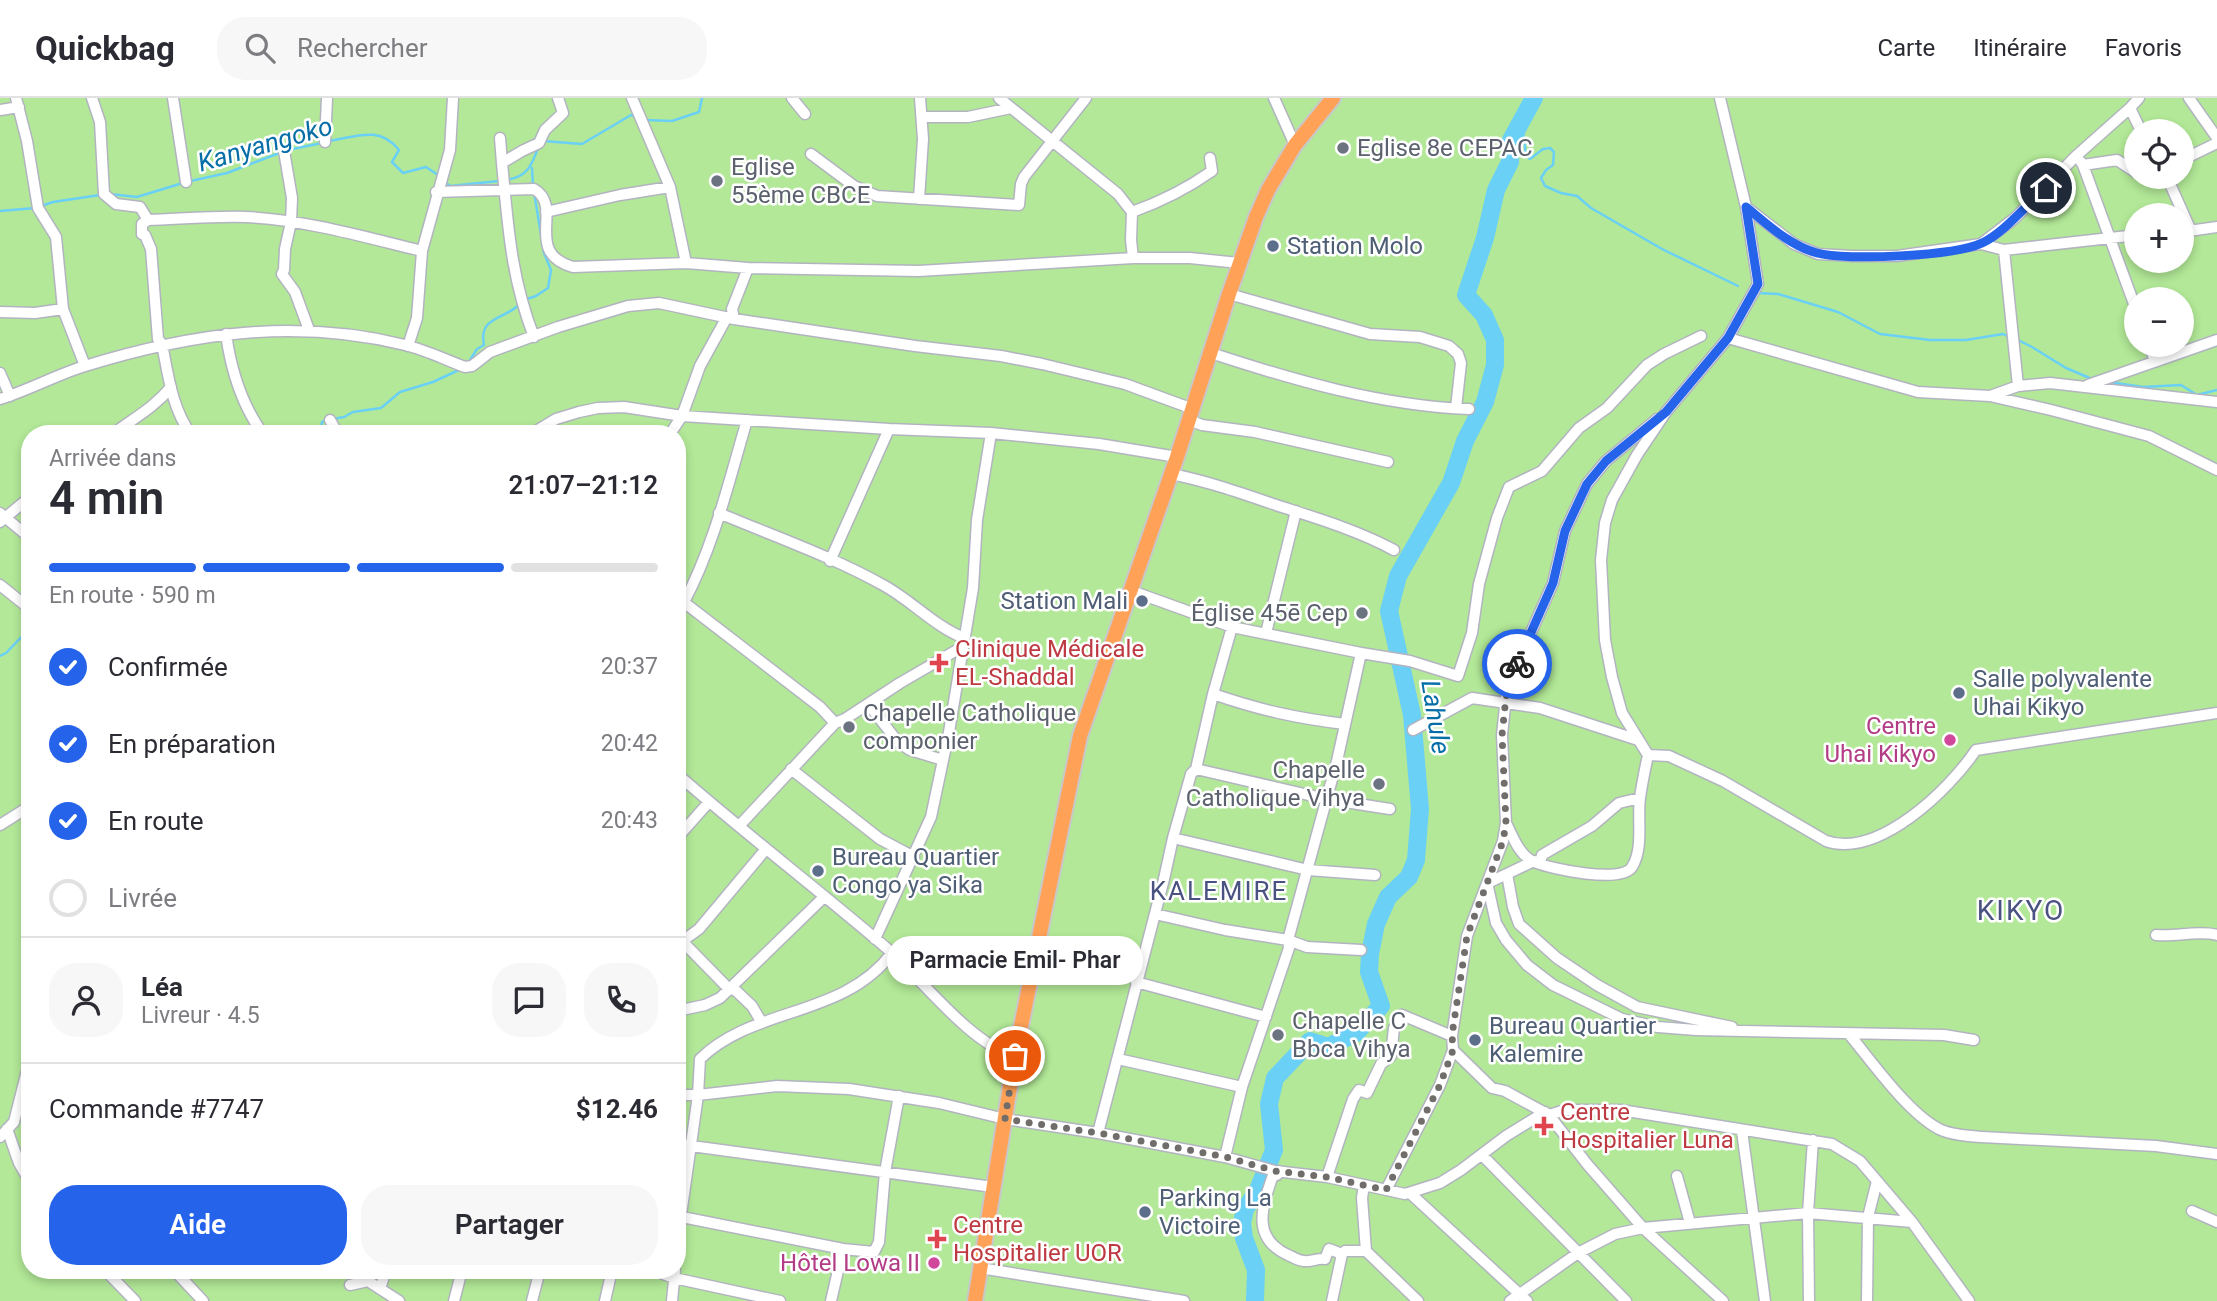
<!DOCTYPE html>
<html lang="fr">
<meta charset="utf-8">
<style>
:root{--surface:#fff;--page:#f7f7f7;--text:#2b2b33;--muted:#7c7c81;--line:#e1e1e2;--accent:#2563eb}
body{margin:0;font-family:Roboto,sans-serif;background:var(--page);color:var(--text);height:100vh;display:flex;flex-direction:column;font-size:26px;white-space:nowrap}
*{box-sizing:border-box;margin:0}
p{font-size:23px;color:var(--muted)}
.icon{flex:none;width:38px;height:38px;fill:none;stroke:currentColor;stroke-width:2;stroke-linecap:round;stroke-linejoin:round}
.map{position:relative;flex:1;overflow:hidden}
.sheet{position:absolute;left:21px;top:327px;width:665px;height:854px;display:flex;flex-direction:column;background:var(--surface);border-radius:28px;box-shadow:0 4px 10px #0003}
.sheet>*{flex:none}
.controls{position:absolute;left:2124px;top:21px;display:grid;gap:14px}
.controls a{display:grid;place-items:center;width:70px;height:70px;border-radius:50%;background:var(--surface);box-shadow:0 4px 10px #0003;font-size:35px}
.pin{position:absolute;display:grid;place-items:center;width:60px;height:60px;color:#fff;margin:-30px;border:4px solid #fff;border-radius:50%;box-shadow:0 2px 7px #0007}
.courier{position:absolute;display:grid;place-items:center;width:70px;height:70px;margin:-35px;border:5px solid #2563eb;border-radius:50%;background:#fff;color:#222;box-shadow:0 2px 9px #0007}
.bubble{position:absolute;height:49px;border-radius:24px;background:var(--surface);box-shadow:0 4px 10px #0003;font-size:23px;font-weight:600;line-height:49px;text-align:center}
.head em{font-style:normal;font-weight:600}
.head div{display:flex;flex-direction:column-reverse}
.head{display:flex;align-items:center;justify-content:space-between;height:119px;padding:0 28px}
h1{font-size:46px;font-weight:600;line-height:52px}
.bar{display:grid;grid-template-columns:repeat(4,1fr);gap:10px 7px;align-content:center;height:84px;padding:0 28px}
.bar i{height:9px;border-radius:5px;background:var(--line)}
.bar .active{background:var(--accent)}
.bar p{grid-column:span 4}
.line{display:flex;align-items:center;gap:18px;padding:0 28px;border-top:2px solid var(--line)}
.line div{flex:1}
.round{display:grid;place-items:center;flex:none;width:74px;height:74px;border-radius:28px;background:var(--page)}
ol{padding:0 28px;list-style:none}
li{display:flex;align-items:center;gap:21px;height:77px}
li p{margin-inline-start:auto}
li .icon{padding:7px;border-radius:50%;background:var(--accent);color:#fff;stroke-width:4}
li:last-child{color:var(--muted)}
li i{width:38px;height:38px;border:4px solid var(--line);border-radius:50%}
.action{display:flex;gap:14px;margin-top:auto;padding:14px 28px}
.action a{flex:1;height:80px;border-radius:28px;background:var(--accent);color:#fff;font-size:28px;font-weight:600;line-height:80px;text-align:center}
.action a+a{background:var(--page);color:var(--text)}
header{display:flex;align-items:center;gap:42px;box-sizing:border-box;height:98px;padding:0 35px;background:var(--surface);border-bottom:2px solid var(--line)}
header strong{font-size:33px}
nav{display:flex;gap:38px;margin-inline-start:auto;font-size:24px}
.search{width:490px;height:63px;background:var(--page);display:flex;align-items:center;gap:18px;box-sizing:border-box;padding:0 24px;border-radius:28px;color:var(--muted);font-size:26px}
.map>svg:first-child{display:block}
.green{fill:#b2e897;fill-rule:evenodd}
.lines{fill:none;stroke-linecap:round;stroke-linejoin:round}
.stream{stroke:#6ad0f6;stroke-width:2.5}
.river{stroke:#6ad0f6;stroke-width:18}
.minor-casing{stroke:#b2b4c0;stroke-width:13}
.highway-casing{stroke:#c8c8c8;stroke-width:18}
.minor{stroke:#fff;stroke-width:10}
.highway{stroke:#ffa258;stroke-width:14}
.done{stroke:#706d6a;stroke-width:7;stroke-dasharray:0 12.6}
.route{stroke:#2563eb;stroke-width:9}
.worship-dot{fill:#6b7280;stroke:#fff;stroke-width:2.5}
.service-dot{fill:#5c6f8a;stroke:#fff;stroke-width:2.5}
.health-dot{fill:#e0444e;stroke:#fff;stroke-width:2.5}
.hotel-dot{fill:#d1479c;stroke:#fff;stroke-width:2.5}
.labels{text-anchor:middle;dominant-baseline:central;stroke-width:5;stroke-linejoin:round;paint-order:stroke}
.worship-label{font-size:24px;fill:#5b616d;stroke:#fff;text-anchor:start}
.service-label{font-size:24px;fill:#4e5e75;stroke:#fff;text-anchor:start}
.health-label{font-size:24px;fill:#be3a42;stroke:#fff;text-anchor:start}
.hotel-label{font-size:24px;fill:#b23c85;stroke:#fff;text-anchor:end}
.water-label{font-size:26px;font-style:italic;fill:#056ea7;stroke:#fff}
.neighbourhood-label{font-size:26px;letter-spacing:2px;fill:#495280;stroke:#fff}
.quarter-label{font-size:28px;letter-spacing:2px;fill:#495280;stroke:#fff}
</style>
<header>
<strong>Quickbag</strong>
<div class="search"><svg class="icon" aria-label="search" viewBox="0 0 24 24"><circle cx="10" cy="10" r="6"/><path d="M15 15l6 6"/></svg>Rechercher</div>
<nav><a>Carte</a><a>Itinéraire</a><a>Favoris</a></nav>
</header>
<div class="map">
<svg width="2217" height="1203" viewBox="0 0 2217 1203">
<rect width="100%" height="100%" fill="#eee7dd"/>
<!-- green -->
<path class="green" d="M0,0h2217v1203h-2217zM2137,33h45v46h-45zM2137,117h45v46h-45zM2137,201h45v46h-45zM30,336h647v836h-647z"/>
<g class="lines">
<!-- stream -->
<path class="stream" d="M646,22l26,1 27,-9 3,-14
M1518,28l5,5 3,24 4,4 13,-10 7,-1 4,4 -1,13 -7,5 -5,8 4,8 16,7 16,3 14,12 71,41 76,37
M329,43c27,-4 50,-16 70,9l-7,12 11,11 23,-6 15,10
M543,43l39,3 49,-29 5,2
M288,52l34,-7
M532,70l1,18
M506,82c22,-3 26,-15 33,-35
M445,84l5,4 49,-5
M110,96l27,3 49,-15 41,-9 55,-21
M41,108l12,-4 47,-7
M0,113l35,-3
M1758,195l20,1 60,18 42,22 50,6h36l37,-6 8,4
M524,202l12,-4 12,-8 3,-18 -7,-17 -10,-61
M2018,242l14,7 34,21 26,11
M468,265l9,-14 7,-4c-6,-28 20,-26 35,-40
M2109,284l34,5 38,-2 16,10 20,-5
M333,321l11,-2 9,-5 28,-4 19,-16 33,-10 28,-13
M306,336l15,-5 1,-7 4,-2
M0,558l6,-3 24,-25"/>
<!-- river -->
<path class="river" d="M1255,1203l1,-31 -12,-32 -2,-15 3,-14 13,-19 16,-40 -5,-46 6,-26 35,-37 18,6 28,-14 25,-27 -12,-34 1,-18 6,-30 12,-27 21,-20 7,-17 4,-51 -8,-94 -23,-104 9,-35 53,-93 14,-42 20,-39 10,-37v-25l-11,-25 -18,-20 19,-57 11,-48 14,-28 1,-22 23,-42"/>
<!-- minor casing -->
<g class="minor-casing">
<path id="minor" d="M16,0l11,43 11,67 18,29 7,72 22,57
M92,0l8,24 4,72 12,10 24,3 8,13c32,-1 65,-4 98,-3 60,3 118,20 176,34
M173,0l13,84
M632,0l38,89 16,76
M792,0l13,16
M999,0l119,96 14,18 -1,28 2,18
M1274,0l21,47
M1720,0l26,109 12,77 -30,54 -62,74 -29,43 -25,45 -7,23 -4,37 4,80 7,37 10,36 26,42 21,1 54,25 103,60c52,18 123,-51 150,-91l241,-37
M2189,0l28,40
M2130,10l11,23
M0,12l19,-3
M923,19h45l43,-9
M500,40l2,25 20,-12 17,-8 6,-13 18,-17 -5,-15
M325,44l2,-44
M284,53l8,47 -1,24 -6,27 -1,21 -2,4 13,18 14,38
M811,56l43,32 23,10 142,9 2,-21 3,-7 62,-79
M2182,62l35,-17
M2081,64l2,3 34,-5 20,13
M502,65c6,63 9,115 32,174
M2083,67l54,147
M2167,79l24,54
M436,94l98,-3c31,18 -12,63 39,78l113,-4 62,5 171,3 214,-13h57l49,5
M919,101l4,-60 -3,-41
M1746,109l48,37 24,10 34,2h45l84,-12 34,-26 61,-62 54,-48 9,-10
M546,114l74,-17 50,-8
M1132,114c28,-10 56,-24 80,-41l-2,-13
M148,122l-6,4v10l3,1 6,14 7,90 4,5c6,30 10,65 29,90
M2182,134l35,-5
M1981,146l23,6 133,-15
M2004,152l14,136
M1229,196l141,40 50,3 29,9 9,8 3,9 -5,45
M0,214l35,1 28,-4
M226,236c5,36 15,70 37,100
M1728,240l190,54 72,4 61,14 98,26 68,34
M2149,247l6,16
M408,248l9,-28 5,-67 28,-101 3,-52
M1211,255c82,27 171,53 258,56
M0,275l10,23
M2088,287l129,-45
M1990,298l28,-10 32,-3 167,19
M0,301c29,-9 56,-24 85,-33 107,-33 210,-48 320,-21 21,5 41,15 60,22l7,-1 18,-14 68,-25 70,-21 31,-3 75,16 181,27 86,10 41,8 83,20 68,25
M330,322l8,14
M1189,322l13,5 53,7 133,30
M113,336c21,-16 41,-26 58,-47
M531,336l25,-15 23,-7 19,-4 26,-1 58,9 207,13 102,4 108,11 78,13
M670,336l12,-18 18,-50 27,-49 7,2 -2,-10 16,-41
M1171,376c36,7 70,19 105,31 40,13 81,25 118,45
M0,415l30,25
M719,415c54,23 112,43 164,72 28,15 51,41 81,53
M0,424l30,-25
M830,463l59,-132
M0,487l30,24
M1129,492l103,37 129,26 -24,108 -49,179 1,8 -47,139 -17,70
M677,499l143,110 15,16
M684,504c30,-56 45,-121 63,-182
M1266,535l30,-122
M1361,555l49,8 48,15 14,-43 7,-49 18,-66 12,-31 33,-16 37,-43 28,-20 40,-43 17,-11 37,-18
M1213,596c47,16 82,24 132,30
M869,607l29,37 12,8 33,10
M1413,632l59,-32 68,10 98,32
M791,671l89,70 34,18
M1196,671l130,30 64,10
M677,676c70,61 143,117 213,177 33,30 83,95 125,105
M1506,725c7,14 13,32 28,39 17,7 88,22 98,5 12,-19 5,-48 8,-69 2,-15 5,-29 8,-43
M0,727l30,-19
M739,728l96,-103 10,-4 55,-36 62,-36
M677,740l32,-36
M1173,740l135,32 67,5
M1540,765l2,-8 50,-29 27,-23 21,-5
M1507,776l6,33 6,17 38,34 40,27 40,22 95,20
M1488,785l46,-22
M1488,789l8,36 10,17 21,25 26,20 69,34 36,8 38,3 248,5 30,5
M1155,816l70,16 63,10 19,7 54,3
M2156,837c21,2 41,-5 61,0
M875,841l56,-122 18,-85 24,-144 4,-68 14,-87
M683,844l47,48
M677,847l22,-16 67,-80
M1136,884l130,35
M733,890l19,18 10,17
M677,913l28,-6 15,-7 104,-101
M1849,936c23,28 59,79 90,95 13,6 29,7 43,8l174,9 61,8
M1453,952l39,38 13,3 44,24 38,49 56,64 80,73
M1118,961l124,28
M677,997h21l79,-9 72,3 90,14 66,16 93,14 127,24 50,14 52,6 78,17 35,-11 21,-13 45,-34 39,-24
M19,1007l11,12
M1549,1017l16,-5h56l211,34 28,17 52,61 57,79
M7,1031l12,34 11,19
M1742,1033l23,170
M1098,1035l66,-254 9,-41 18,-64 5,-5 17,-75 19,-67
M0,1039l14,-15 16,-63
M677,1046l316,43
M1482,1057l144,146
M1279,1073l-2,4h-4c-11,32 -22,63 15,80 5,2 11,6 16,6 7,1 13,-3 21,-2l4,-10 13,5 3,-3h21
M1677,1078l13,47
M1327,1079l26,-78 6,-9 8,3 14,-29 10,-8 3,-28 8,-13 50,21
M1364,1087l-2,13 4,53 52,50
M1386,1092l54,-105 13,-35 -1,-14 15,-100 36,-95 3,-18 -4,-88 4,-38 10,-31 37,-83 12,-52 22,-47 19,-23 51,-42
M1411,1096l116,107
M2192,1113l25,11
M677,1118l166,33 31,3 5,-10 6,-70 14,-76
M677,1145l21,-148 2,-36c54,-53 143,-41 192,-106
M980,1170l204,33
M105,1172l30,31
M174,1172l29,31
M351,1172l48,31
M652,1172l22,8 106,23
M350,1187l18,-4
M380,1191l6,-19
M454,1203l8,-31
M532,1203l8,-31
M605,1203l7,-31
M672,1203l3,-31
M831,1203l12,-52
M1332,1203l10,-47
M1510,1203l68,-48 37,-19 28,-6 165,-15 104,9
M1809,1203l-1,-88 5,-73
M1867,1203l1,-84 9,-36"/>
</g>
<!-- highway casing -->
<g class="highway-casing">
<path id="highway" d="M975,1203l40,-245 65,-320 97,-279 52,-163 27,-77 12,-27 27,-45 38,-47"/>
</g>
<!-- minor -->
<use href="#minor" class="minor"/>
<!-- highway -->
<use href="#highway" class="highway"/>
</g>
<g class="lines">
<!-- done -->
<path class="done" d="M1015,958l-10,63 93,14 128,24 49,14 52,6 59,13 54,-105 13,-35 -1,-15 15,-99 36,-95 3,-18 -4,-88 4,-38 11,-33"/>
<!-- route -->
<path class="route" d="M1517,566l36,-81 12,-52 22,-47 19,-23 60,-49 62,-74 30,-54 -12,-77c21,17 44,39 71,46 29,8 138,3 165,-10 22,-10 45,-39 64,-55"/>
</g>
<!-- markers -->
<g class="worship-dot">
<circle cx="1343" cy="50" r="7"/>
<circle cx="717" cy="83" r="7"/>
<circle cx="1362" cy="515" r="7"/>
<circle cx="849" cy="629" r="7"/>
<circle cx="1379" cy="686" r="7"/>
<circle cx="1278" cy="937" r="7"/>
</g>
<g class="service-dot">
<circle cx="1273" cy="148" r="7"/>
<circle cx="1142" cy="503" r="7"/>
<circle cx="1959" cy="595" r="7"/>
<circle cx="818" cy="773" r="7"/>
<circle cx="1475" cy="942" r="7"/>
<circle cx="1145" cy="1114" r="7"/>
</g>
<g class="health-dot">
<path d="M935.5 554.5h7v7h7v7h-7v7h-7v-7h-7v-7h7z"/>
<path d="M1540.5 1017.5h7v7h7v7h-7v7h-7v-7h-7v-7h7z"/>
<path d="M933.5 1130.5h7v7h7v7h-7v7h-7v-7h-7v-7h7z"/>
</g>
<g class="hotel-dot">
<circle cx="1950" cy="642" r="7"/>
<circle cx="934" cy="1165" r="7"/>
</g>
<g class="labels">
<!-- worship labels -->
<g class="worship-label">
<text x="1357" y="50">Eglise 8e CEPAC</text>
<text x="731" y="69">Eglise<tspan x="731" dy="28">55ème CBCE</tspan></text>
<text x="1348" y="515" text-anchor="end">Église 45ē Cep</text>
<text x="863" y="615">Chapelle Catholique<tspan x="863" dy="28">componier</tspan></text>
<text x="1365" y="672" text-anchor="end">Chapelle<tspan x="1365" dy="28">Catholique Vihya</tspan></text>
<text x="1292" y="923">Chapelle C<tspan x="1292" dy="28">Bbca Vihya</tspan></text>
</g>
<!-- service labels -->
<g class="service-label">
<text x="1287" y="148">Station Molo</text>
<text x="1128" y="503" text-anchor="end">Station Mali</text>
<text x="1973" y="581">Salle polyvalente<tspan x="1973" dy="28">Uhai Kikyo</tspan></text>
<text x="832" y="759">Bureau Quartier<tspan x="832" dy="28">Congo ya Sika</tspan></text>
<text x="1489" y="928">Bureau Quartier<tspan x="1489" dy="28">Kalemire</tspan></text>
<text x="1159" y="1100">Parking La<tspan x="1159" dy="28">Victoire</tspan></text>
</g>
<!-- health labels -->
<g class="health-label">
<text x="955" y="551">Clinique Médicale<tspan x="955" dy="28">EL-Shaddal</tspan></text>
<text x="1560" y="1014">Centre<tspan x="1560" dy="28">Hospitalier Luna</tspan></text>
<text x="953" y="1127">Centre<tspan x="953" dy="28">Hospitalier UOR</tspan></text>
</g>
<!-- hotel labels -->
<g class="hotel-label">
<text x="1936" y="628">Centre<tspan x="1936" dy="28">Uhai Kikyo</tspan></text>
<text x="920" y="1165">Hôtel Lowa II</text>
</g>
<!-- water labels -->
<g class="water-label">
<text transform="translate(265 46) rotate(-16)">Kanyangoko</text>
<text transform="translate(1436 619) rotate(81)">Lahule</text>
</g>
<!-- neighbourhood labels -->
<g class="neighbourhood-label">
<text x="1219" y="793">KALEMIRE</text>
</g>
<!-- quarter labels -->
<g class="quarter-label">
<text x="2021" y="812">KIKYO</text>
</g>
</g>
</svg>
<div class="controls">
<a><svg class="icon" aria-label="locate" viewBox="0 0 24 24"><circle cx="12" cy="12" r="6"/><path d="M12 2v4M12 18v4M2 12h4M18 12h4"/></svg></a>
<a>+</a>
<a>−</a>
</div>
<div class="pin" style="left:1015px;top:958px;background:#ea580c"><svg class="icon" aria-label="bag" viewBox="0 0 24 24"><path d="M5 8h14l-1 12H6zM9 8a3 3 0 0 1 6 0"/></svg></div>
<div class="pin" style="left:2046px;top:90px;background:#1f2937"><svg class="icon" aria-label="home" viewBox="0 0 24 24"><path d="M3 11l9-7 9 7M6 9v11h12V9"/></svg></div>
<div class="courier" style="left:1517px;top:566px"><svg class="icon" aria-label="bike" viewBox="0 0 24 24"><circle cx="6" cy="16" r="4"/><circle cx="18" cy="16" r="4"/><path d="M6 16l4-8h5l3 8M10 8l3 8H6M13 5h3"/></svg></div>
<div class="bubble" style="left:887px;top:838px;width:256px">Parmacie Emil- Phar</div>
<section class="sheet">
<div class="head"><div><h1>4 min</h1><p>Arrivée dans</p></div><em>21:07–21:12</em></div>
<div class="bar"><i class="active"></i><i class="active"></i><i class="active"></i><i></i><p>En route · 590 m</p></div>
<ol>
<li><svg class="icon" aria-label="check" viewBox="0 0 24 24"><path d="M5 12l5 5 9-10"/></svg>Confirmée<p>20:37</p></li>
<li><svg class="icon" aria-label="check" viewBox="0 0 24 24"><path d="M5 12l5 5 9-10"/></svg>En préparation<p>20:42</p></li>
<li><svg class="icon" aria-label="check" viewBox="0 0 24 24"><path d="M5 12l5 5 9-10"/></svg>En route<p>20:43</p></li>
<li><i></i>Livrée</li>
</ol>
<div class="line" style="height:126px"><a class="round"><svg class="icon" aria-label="person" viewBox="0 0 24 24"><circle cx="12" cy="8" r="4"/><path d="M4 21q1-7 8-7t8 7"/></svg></a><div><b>Léa</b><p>Livreur · 4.5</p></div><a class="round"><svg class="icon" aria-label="chat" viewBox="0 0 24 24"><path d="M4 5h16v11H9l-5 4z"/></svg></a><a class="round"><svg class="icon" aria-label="phone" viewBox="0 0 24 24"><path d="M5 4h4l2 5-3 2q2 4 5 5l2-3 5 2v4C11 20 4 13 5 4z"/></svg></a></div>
<div class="line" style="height:91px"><div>Commande #7747</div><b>$12.46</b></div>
<div class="action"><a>Aide</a><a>Partager</a></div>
</section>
</div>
